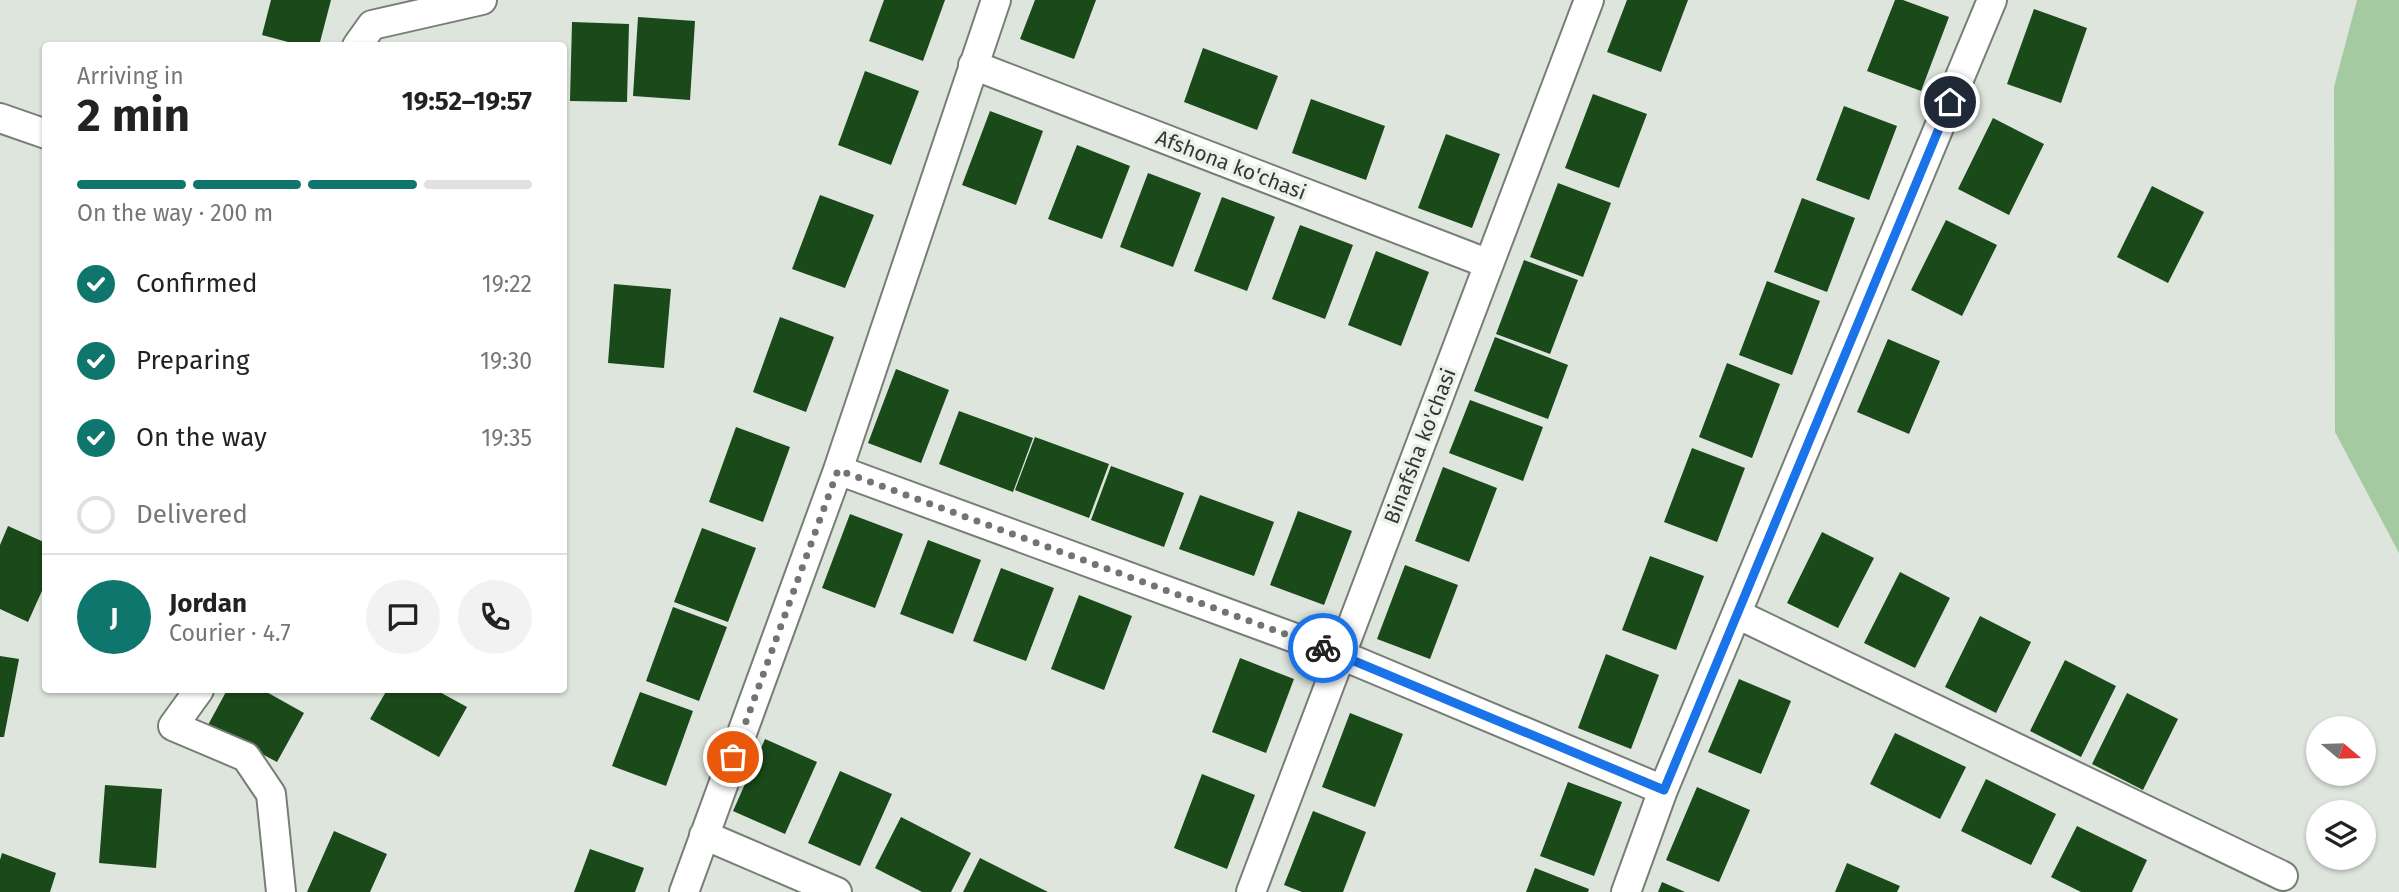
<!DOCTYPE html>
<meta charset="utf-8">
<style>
:root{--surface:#fff;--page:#f2f2f2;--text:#222;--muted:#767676;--line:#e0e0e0;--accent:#0f766e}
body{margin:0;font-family:"Fira Sans",sans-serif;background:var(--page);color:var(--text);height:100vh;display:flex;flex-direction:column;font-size:26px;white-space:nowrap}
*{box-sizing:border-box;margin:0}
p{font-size:23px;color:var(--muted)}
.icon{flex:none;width:38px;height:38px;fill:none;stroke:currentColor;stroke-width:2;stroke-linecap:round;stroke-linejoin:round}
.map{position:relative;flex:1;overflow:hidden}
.side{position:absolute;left:42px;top:42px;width:525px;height:651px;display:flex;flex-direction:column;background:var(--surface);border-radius:7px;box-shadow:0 2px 5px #0004}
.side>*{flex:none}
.needle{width:46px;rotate:109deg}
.tools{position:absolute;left:2306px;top:716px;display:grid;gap:14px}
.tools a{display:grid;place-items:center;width:70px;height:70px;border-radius:50%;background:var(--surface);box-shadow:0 2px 5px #0004;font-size:35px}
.pin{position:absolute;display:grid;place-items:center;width:60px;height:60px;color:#fff;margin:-30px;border:4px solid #fff;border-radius:50%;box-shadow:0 2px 7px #0007}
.courier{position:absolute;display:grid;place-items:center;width:70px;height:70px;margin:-35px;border:5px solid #1a73e8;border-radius:50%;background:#fff;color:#222;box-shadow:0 2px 9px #0007}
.head em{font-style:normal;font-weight:700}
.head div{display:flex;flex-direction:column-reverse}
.head{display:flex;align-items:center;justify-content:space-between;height:119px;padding:0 35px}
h1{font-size:46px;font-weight:700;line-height:52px}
.bar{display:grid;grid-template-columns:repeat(4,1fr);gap:10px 7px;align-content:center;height:84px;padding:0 35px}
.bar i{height:9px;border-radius:5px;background:var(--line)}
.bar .on{background:var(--accent)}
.bar p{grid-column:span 4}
.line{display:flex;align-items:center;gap:18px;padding:0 35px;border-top:2px solid var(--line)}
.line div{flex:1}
.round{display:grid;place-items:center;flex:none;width:74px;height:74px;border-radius:37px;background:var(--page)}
ol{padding:0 35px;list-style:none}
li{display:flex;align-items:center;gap:21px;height:77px}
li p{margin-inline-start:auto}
li .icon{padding:7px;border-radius:50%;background:var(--accent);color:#fff;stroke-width:4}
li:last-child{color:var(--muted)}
li i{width:38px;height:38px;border:4px solid var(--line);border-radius:50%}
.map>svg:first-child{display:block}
.green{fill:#a5caa2}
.building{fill:#1a491a}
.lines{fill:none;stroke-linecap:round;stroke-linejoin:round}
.minor-casing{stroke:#777e76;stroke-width:32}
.minor{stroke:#fff;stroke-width:28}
.done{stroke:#707570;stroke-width:7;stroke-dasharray:0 12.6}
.route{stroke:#1a73e8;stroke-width:9}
.labels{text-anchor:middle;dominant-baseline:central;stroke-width:7;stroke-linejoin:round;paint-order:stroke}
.street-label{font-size:21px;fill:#353835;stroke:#eaf2ea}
</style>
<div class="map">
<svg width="2399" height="892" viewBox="0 0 2399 892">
<rect width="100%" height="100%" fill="#dde5dd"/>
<!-- green -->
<path class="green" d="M2357,0h42v553l-64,-121 -1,-345z"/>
<!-- building -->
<path class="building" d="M271,0h60l-12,46h-16l-41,-11z
M884,0h61l-22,61 -54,-20z
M1035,0h61l-22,59 -54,-20z
M1627,0h61l-27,72 -54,-20z
M1895,0h8l46,17 -28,74 -54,-20z
M2034,9l53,19 -26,75 -54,-19z
M638,17l57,4 -5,79 -57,-4z
M572,22l57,2 -2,78 -57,-1z
M1203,48l75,28 -21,54 -73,-28z
M865,71l54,20 -28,74 -53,-20z
M1593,94l54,20 -28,74 -54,-20z
M1311,99l74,27 -19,54 -74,-27z
M1844,106l53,20 -28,74 -53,-20z
M990,111l53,20 -27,74 -54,-20z
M1993,118l51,26 -35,71 -51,-26z
M1446,134l54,20 -28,74 -54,-20z
M1077,145l53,21 -28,73 -54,-20z
M1148,173l53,20 -28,74 -53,-20z
M1558,183l53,20 -28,74 -53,-20z
M2152,186l52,26 -36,71 -51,-26z
M820,195l54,20 -29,73 -53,-19z
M1222,197l53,20 -28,74 -53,-20z
M1802,198l53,20 -28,74 -53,-20z
M1946,220l51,25 -35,71 -51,-26z
M1300,225l53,20 -28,74 -53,-20z
M1376,251l53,21 -28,74 -53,-21z
M1524,260l54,20 -28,74 -54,-20z
M1767,281l53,20 -28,74 -53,-20z
M614,284l57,5 -7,79 -56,-5z
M780,317l54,20 -28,75 -53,-20z
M1495,337l73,28 -20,54 -74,-28z
M1888,339l52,22 -31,73 -52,-22z
M1727,363l53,21 -28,74 -53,-21z
M896,369l53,21 -28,73 -53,-20z
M1470,400l73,27 -20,54 -74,-28z
M959,411l74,27 -20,54 -74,-28z
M736,427l54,20 -27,75 -54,-20z
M1035,437l74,27 -20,54 -74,-28z
M1692,448l53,20 -28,74 -53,-20z
M1111,466l73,27 -20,54 -73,-27z
M1443,467l54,21 -28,74 -54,-21z
M1200,495l74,27 -20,54 -75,-27z
M1298,511l54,20 -28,74 -54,-20z
M850,514l53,20 -28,74 -53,-20z
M8,526l38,17v39l-18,40 -28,-13v-64z
M702,528l54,20 -28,74 -54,-20z
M1822,532l52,26 -36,70 -51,-25z
M928,540l53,20 -28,74 -53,-20z
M1650,556l54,20 -28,74 -54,-20z
M1405,565l53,20 -28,74 -53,-20z
M1001,568l53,20 -28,73 -53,-20z
M1900,572l50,26 -35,70 -51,-25z
M1079,595l53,21 -28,74 -53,-21z
M673,607l54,20 -28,74 -53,-20z
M1980,616l51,26 -35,71 -51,-26z
M1606,654l53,21 -28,74 -53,-21z
M0,656l19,3 -15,78h-4z
M1240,658l54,21 -28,74 -54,-21z
M2065,660l51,26 -35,71 -51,-26z
M1739,679l52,22 -30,73 -53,-22z
M227,690h36l41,23 -27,49 -69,-37z
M387,690h49l31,17 -28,50 -69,-38z
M640,692l53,19 -27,75 -54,-20z
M2127,693l51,26 -35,71 -51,-26z
M1350,713l53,21 -28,73 -53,-20z
M1895,733l71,34 -26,52 -70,-35z
M765,739l52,23 -32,72 -52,-23z
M840,771l52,23 -32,72 -52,-23z
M1202,774l53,21 -28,74 -53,-21z
M1986,779l70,35 -25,51 -70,-34z
M1568,782l54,20 -28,74 -54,-20z
M105,785l57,4 -6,79 -57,-5z
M1697,787l53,23 -31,72 -53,-22z
M1313,811l53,21 -23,60h-41l-18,-7z
M901,817l70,36 -20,39h-29l-47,-24z
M2077,826l70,34 -15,32h-51l-30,-15z
M334,831l53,23 -17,38h-63z
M590,849l54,19 -9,24h-61z
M2,853l54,20 -6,19h-50v-32z
M980,858l68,34h-85z
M1847,863l53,23 -3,6h-62z
M1535,868l54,21 -1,3h-62z
M1662,882l23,10h-27z"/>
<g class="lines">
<!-- minor casing -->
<g class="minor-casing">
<path id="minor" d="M357,46l15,-21 110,-25
M973,65l516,199
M0,118l46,16
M838,470l503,185 322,135
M1737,614l546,262
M199,690l-26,36 73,31 25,37 10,98
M704,835l133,57
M684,892l154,-422 158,-470
M1251,892l338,-892
M1626,892l37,-102 329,-790"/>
</g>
<!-- minor -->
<use href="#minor" class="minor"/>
</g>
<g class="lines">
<!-- done -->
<path class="done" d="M733,757l105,-287 485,178"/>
<!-- route -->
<path class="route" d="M1323,648l341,142 286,-688"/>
</g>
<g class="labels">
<!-- street labels -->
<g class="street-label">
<text transform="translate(1231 165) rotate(21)">Afshona ko'chasi</text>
<text transform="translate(1420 446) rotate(-69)">Binafsha ko'chasi</text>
</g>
</g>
</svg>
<div class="tools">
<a><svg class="needle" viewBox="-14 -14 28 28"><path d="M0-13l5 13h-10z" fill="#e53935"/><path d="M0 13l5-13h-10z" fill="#767676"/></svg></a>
<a><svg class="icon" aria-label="layers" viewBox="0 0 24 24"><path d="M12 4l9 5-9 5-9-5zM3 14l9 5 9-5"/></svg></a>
</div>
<div class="pin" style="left:733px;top:757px;background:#ea580c"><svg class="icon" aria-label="bag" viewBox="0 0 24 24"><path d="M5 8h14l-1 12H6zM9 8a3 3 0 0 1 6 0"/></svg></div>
<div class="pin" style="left:1950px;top:102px;background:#1f2937"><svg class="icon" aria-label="home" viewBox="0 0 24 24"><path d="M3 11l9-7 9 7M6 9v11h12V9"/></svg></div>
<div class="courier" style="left:1323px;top:648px"><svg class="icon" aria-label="bike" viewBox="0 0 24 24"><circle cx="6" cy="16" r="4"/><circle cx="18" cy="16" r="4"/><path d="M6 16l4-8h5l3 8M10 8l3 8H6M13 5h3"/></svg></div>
<section class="side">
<div class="head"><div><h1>2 min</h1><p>Arriving in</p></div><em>19:52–19:57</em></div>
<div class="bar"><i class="on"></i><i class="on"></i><i class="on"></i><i></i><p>On the way · 200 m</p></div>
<ol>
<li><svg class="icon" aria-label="check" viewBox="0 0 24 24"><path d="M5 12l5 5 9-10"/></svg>Confirmed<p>19:22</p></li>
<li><svg class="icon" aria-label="check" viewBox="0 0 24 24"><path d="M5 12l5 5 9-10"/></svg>Preparing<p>19:30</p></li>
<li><svg class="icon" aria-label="check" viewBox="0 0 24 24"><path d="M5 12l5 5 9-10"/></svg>On the way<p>19:35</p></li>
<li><i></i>Delivered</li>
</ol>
<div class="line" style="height:126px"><b class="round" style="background:var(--accent);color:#fff">J</b><div><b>Jordan</b><p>Courier · 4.7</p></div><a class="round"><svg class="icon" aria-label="chat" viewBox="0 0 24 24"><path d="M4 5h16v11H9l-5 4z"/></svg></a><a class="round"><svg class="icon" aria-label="phone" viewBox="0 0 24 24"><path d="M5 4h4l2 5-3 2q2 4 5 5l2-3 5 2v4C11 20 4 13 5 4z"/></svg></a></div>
</section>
</div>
